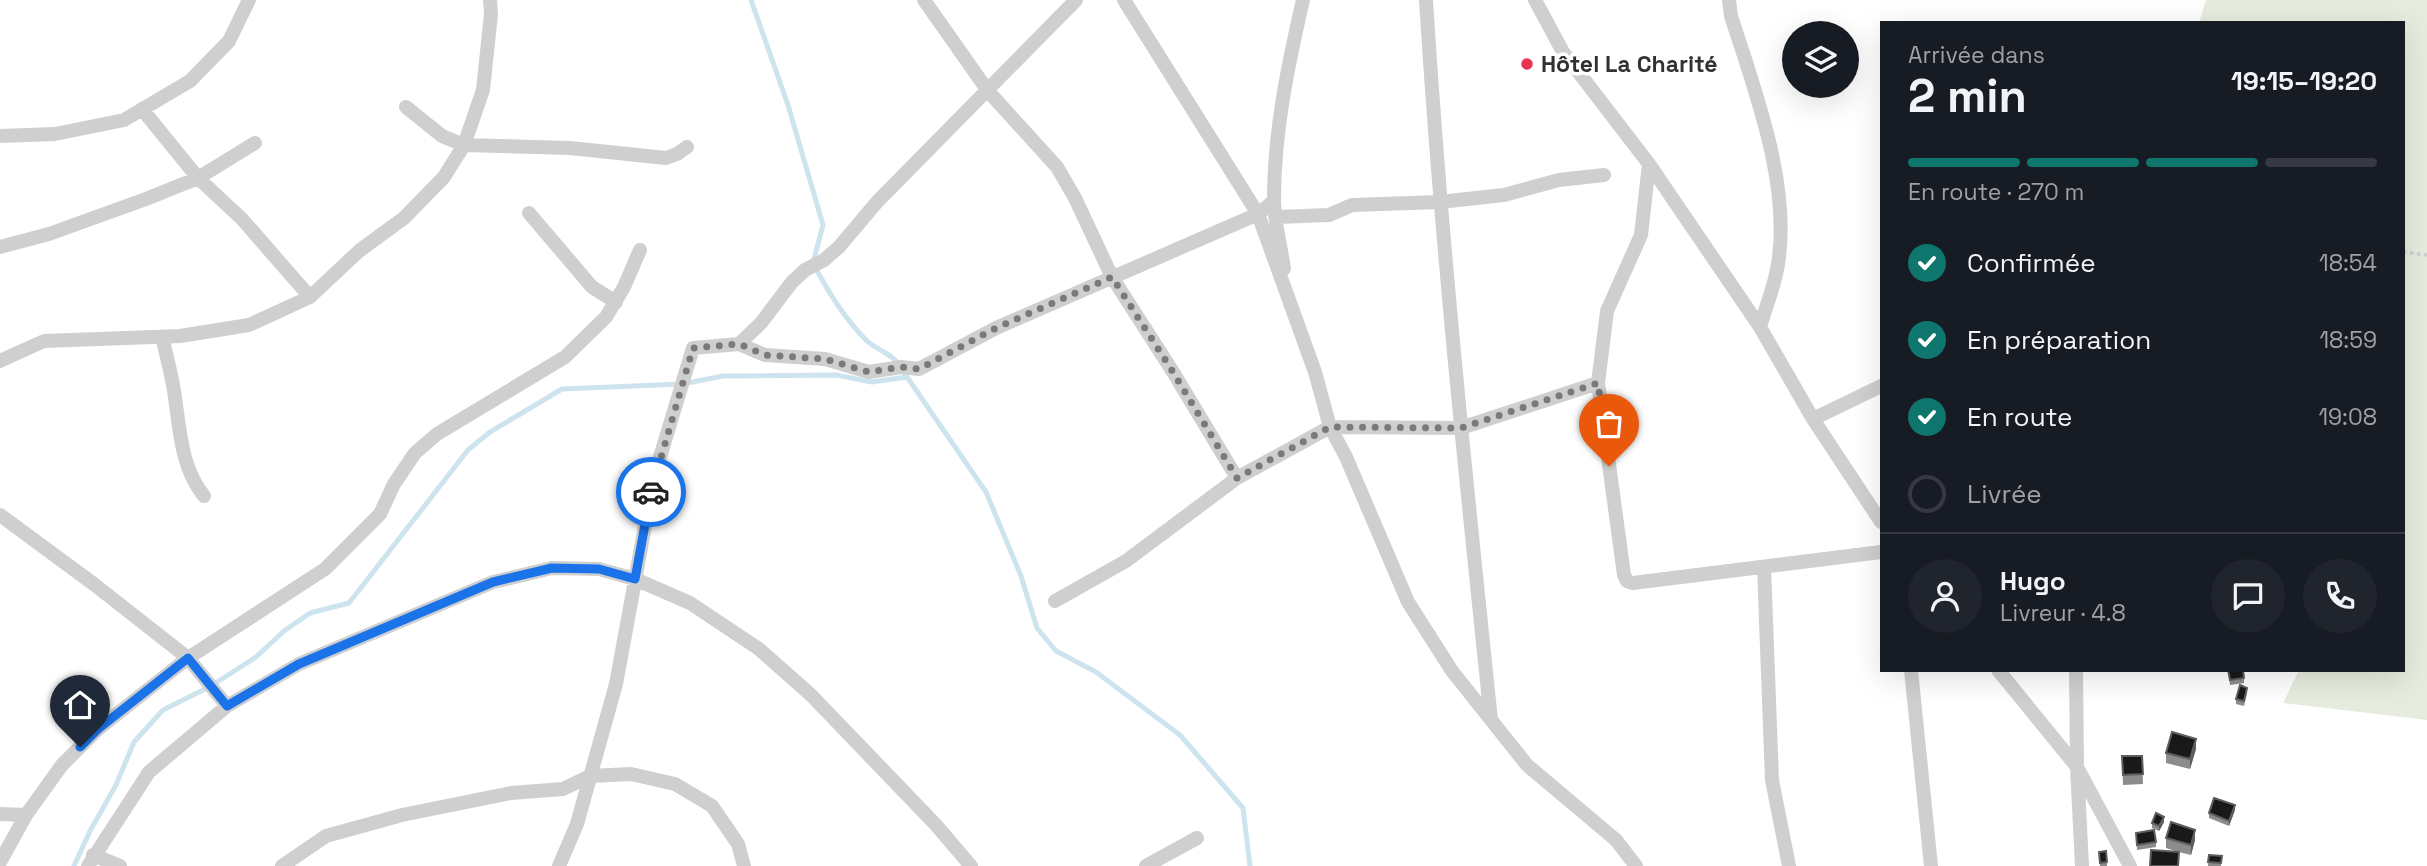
<!DOCTYPE html>
<html lang="fr">
<meta charset="utf-8">
<style>
:root{--surface:#171b24;--page:#20242c;--text:#f1f3f6;--muted:#9ea1a6;--line:#363941;--accent:#0f766e}
body{margin:0;font-family:"Space Grotesk",sans-serif;background:var(--page);color:var(--text);height:100vh;display:flex;flex-direction:column;font-size:26px;white-space:nowrap}
*{box-sizing:border-box;margin:0}
p{font-size:23px;color:var(--muted)}
.icon{flex:none;width:38px;height:38px;fill:none;stroke:currentColor;stroke-width:2;stroke-linecap:round;stroke-linejoin:round}
.map{position:relative;flex:1;overflow:hidden}
.side{position:absolute;left:1880px;top:21px;width:525px;height:651px;display:flex;flex-direction:column;background:var(--surface);border-radius:0px;box-shadow:0 7px 28px #0002}
.side>*{flex:none}
.fabs{position:absolute;left:1782px;top:21px;display:grid;gap:14px}
.fabs a{display:grid;place-items:center;width:77px;height:77px;border-radius:50%;background:var(--surface);box-shadow:0 7px 28px #0002;font-size:35px}
.pin{position:absolute;display:grid;place-items:center;width:60px;height:60px;color:#fff;margin:-72px -30px;border-radius:50% 50% 50% 0;rotate:-45deg;box-shadow:0 0 7px #0007}
.pin .icon{rotate:45deg}
.courier{position:absolute;display:grid;place-items:center;width:70px;height:70px;margin:-35px;border:5px solid #1a73e8;border-radius:50%;background:#fff;color:#222;box-shadow:0 2px 9px #0007}
.head em{font-style:normal;font-weight:700}
.head div{display:flex;flex-direction:column-reverse}
.head{display:flex;align-items:center;justify-content:space-between;height:119px;padding:0 28px}
h1{font-size:46px;font-weight:700;line-height:52px}
.bar{display:grid;grid-template-columns:repeat(4,1fr);gap:10px 7px;align-content:center;height:84px;padding:0 28px}
.bar i{height:9px;border-radius:5px;background:var(--line)}
.bar .on{background:var(--accent)}
.bar p{grid-column:span 4}
.line{display:flex;align-items:center;gap:18px;padding:0 28px;border-top:2px solid var(--line)}
.line div{flex:1}
.round{display:grid;place-items:center;flex:none;width:74px;height:74px;border-radius:37px;background:var(--page)}
ol{padding:0 28px;list-style:none}
li{display:flex;align-items:center;gap:21px;height:77px}
li p{margin-inline-start:auto}
li .icon{padding:7px;border-radius:50%;background:var(--accent);color:#fff;stroke-width:4}
li:last-child{color:var(--muted)}
li i{width:38px;height:38px;border:4px solid var(--line);border-radius:50%}
.map>svg:first-child{display:block}
.green{fill:#e6ecde}
.lines{fill:none;stroke-linecap:round;stroke-linejoin:round}
.stream{stroke:#cde4ee;stroke-width:5}
.path{stroke:#cfcfcf;stroke-width:3.5;stroke-dasharray:3.5 3.5;stroke-linecap:butt}
.minor{stroke:#cfcfcf;stroke-width:14}
.wall{fill:#8c8c8c}
.shaded-wall{fill:#5e5e5e}
.building{fill:#191919;stroke:#5e5e5e;stroke-width:2}
.done{stroke:#7a7a7a;stroke-width:7;stroke-dasharray:0 12.6}
.route{stroke:#1a73e8;stroke-width:9}
.poi-dot{fill:#ea3350;stroke:#fff;stroke-width:2.5}
.labels{text-anchor:middle;dominant-baseline:central;stroke-width:7;stroke-linejoin:round;paint-order:stroke}
.poi-label{font-size:23px;font-weight:bold;fill:#323232;stroke:#fff;text-anchor:start}
</style>
<div class="map">
<svg width="2427" height="866" viewBox="0 0 2427 866">
<rect width="100%" height="100%" fill="#fff"/>
<!-- green -->
<path class="green" d="M2206,0h221v720l-144,-17 16,-33h104v-647h-204z"/>
<g class="lines">
<!-- stream -->
<path class="stream" d="M751,0l37,105 35,120 -10,38c14,27 31,55 53,77 10,10 26,13 34,26
M905,374l81,118 35,84 16,52 19,23 40,21 84,63 63,73 7,58
M74,866l16,-35 26,-46 18,-43 29,-32 48,-24 45,-29 28,-26 26,-18 39,-10 119,-153 22,-18 72,-43 120,-5 41,-8 113,-1 36,7 35,-5"/>
<!-- path -->
<path class="path" d="M2403,252l24,3"/>
<!-- minor -->
<path class="minor" d="M924,0l64,91 69,76 18,31 37,79 61,95 64,106
M1124,0l134,214 57,158 15,55 16,30 62,145 44,69 75,94 89,75 20,26
M1426,0c15,241 40,480 65,720
M1535,0l28,52 86,112 111,163 53,92 68,103
M1729,0l2,16c24,75 60,169 47,248 -3,21 -12,42 -18,63
M406,107l36,29 22,9 106,3 96,10 11,-4 10,-7
M142,109l56,69 44,41 68,78
M0,136l55,-2 69,-14 66,-39 39,-40 20,-41
M1649,164l-8,71 -34,76 -9,72 26,192 3,6 6,2 248,-31
M529,213l63,74 24,15
M1277,217l52,-2 23,-10 88,-3 64,-7 55,-15 45,-5
M0,247l49,-13 97,-35 52,-21 57,-35
M1284,269c-3,-23 -10,-47 -10,-70 0,-67 14,-134 29,-199
M162,337c4,16 8,32 11,48 7,39 6,80 31,111
M739,344l26,11 60,4 44,13 32,-5 18,2 77,-41 262,-114 16,-13
M0,361l44,-20 136,-5 69,-11 61,-28 49,-46 45,-33 40,-41 20,-32 19,-55 8,-76 -1,-14
M1813,419l68,-33
M0,515l95,70 93,73 39,48
M1764,567l8,213 17,86
M1055,601l71,-40 111,-83 93,-51 131,1 137,-45
M1911,670l20,196
M1998,670l79,97 53,99
M2076,670l1,97 5,99
M0,814l26,1
M93,855l27,11
M0,862l26,-47 36,-50 36,-36 90,-71 137,-89 55,-55 14,-30 21,-31 22,-19 128,-77 41,-40 18,-30 16,-37
M88,866l61,-94 78,-66 72,-42 194,-82 59,-14 47,1 36,10 55,24 69,46 52,46 125,130 35,41
M282,866l44,-30 76,-21 109,-22 52,-4 27,-13 41,-2 44,10 37,22 26,38 6,22
M559,866l18,-42 39,-140 38,-207 39,-129 46,-4 22,-21 31,-41 13,-12 19,-10 15,-13 38,-45 199,-202
M1146,866l51,-28"/>
</g>
<!-- wall -->
<path class="wall" d="M2228,670l16,8v5l-14,2z
M2247,693l-3,13 -8,-2v-5z
M2196,749l-6,20 -24,-6v-10z
M2122,756h20l1,28 -20,1z
M2235,810l-6,16 -20,-8v-5z
M2164,822l-5,9 -7,-3v-5z
M2136,833l20,9v5l-19,3z
M2166,838l29,2 -4,15 -12,-3v14h-29l28,-14 -12,-4z
M2099,852l8,10v4h-7z
M2209,855l13,1 -1,10h-13z"/>
<!-- shaded-wall -->
<path class="shaded-wall" d="M2196,739v10l-6,20v-10z
M2235,805v5l-6,16v-5z
M2164,817v5l-5,9v-5z
M2195,830v10l-4,15v-10z"/>
<!-- building -->
<path class="building" d="M2228,670h15l1,8 -14,2z
M2240,685l7,3 -3,13 -8,-2z
M2172,732l24,7 -6,20 -24,-6z
M2122,756h20l1,18 -20,1z
M2214,798l21,7 -6,16 -20,-8z
M2156,813l8,4 -5,9 -7,-3z
M2171,822l24,8 -4,15 -25,-7z
M2154,830l2,12 -19,3 -1,-12z
M2151,850l28,2 -1,14h-28z
M2106,851l1,11 -7,1 -1,-11z
M2209,855l13,1 -1,7 -13,-1z"/>
<g class="lines">
<!-- done -->
<path class="done" d="M651,492l42,-144 46,-4 26,11 60,4 44,13 32,-5 18,2 77,-41 116,-51 61,95 64,106 93,-51 131,1 137,-45 11,83"/>
<!-- route -->
<path class="route" d="M80,747l18,-18 90,-71 39,48 72,-42 194,-82 59,-14 47,1 36,10 16,-87"/>
</g>
<!-- markers -->
<circle class="poi-dot" cx="1527" cy="64" r="7"/>
<g class="labels">
<!-- poi labels -->
<g class="poi-label">
<text x="1541" y="64">Hôtel La Charité</text>
</g>
</g>
</svg>
<div class="fabs">
<a><svg class="icon" aria-label="layers" viewBox="0 0 24 24"><path d="M12 4l9 5-9 5-9-5zM3 14l9 5 9-5"/></svg></a>
</div>
<div class="pin" style="left:1609px;top:466px;background:#ea580c"><svg class="icon" aria-label="bag" viewBox="0 0 24 24"><path d="M5 8h14l-1 12H6zM9 8a3 3 0 0 1 6 0"/></svg></div>
<div class="pin" style="left:80px;top:747px;background:#1f2937"><svg class="icon" aria-label="home" viewBox="0 0 24 24"><path d="M3 11l9-7 9 7M6 9v11h12V9"/></svg></div>
<div class="courier" style="left:651px;top:492px"><svg class="icon" aria-label="car" viewBox="0 0 24 24"><path d="M5 17H2v-5l4-1 3-4h7l3 4 3 1v5h-3M9 17h6M6 11h13"/><circle cx="7" cy="17" r="2"/><circle cx="17" cy="17" r="2"/></svg></div>
<section class="side">
<div class="head"><div><h1>2 min</h1><p>Arrivée dans</p></div><em>19:15–19:20</em></div>
<div class="bar"><i class="on"></i><i class="on"></i><i class="on"></i><i></i><p>En route · 270 m</p></div>
<ol>
<li><svg class="icon" aria-label="check" viewBox="0 0 24 24"><path d="M5 12l5 5 9-10"/></svg>Confirmée<p>18:54</p></li>
<li><svg class="icon" aria-label="check" viewBox="0 0 24 24"><path d="M5 12l5 5 9-10"/></svg>En préparation<p>18:59</p></li>
<li><svg class="icon" aria-label="check" viewBox="0 0 24 24"><path d="M5 12l5 5 9-10"/></svg>En route<p>19:08</p></li>
<li><i></i>Livrée</li>
</ol>
<div class="line" style="height:126px"><a class="round"><svg class="icon" aria-label="person" viewBox="0 0 24 24"><circle cx="12" cy="8" r="4"/><path d="M4 21q1-7 8-7t8 7"/></svg></a><div><b>Hugo</b><p>Livreur · 4.8</p></div><a class="round"><svg class="icon" aria-label="chat" viewBox="0 0 24 24"><path d="M4 5h16v11H9l-5 4z"/></svg></a><a class="round"><svg class="icon" aria-label="phone" viewBox="0 0 24 24"><path d="M5 4h4l2 5-3 2q2 4 5 5l2-3 5 2v4C11 20 4 13 5 4z"/></svg></a></div>
</section>
</div>
